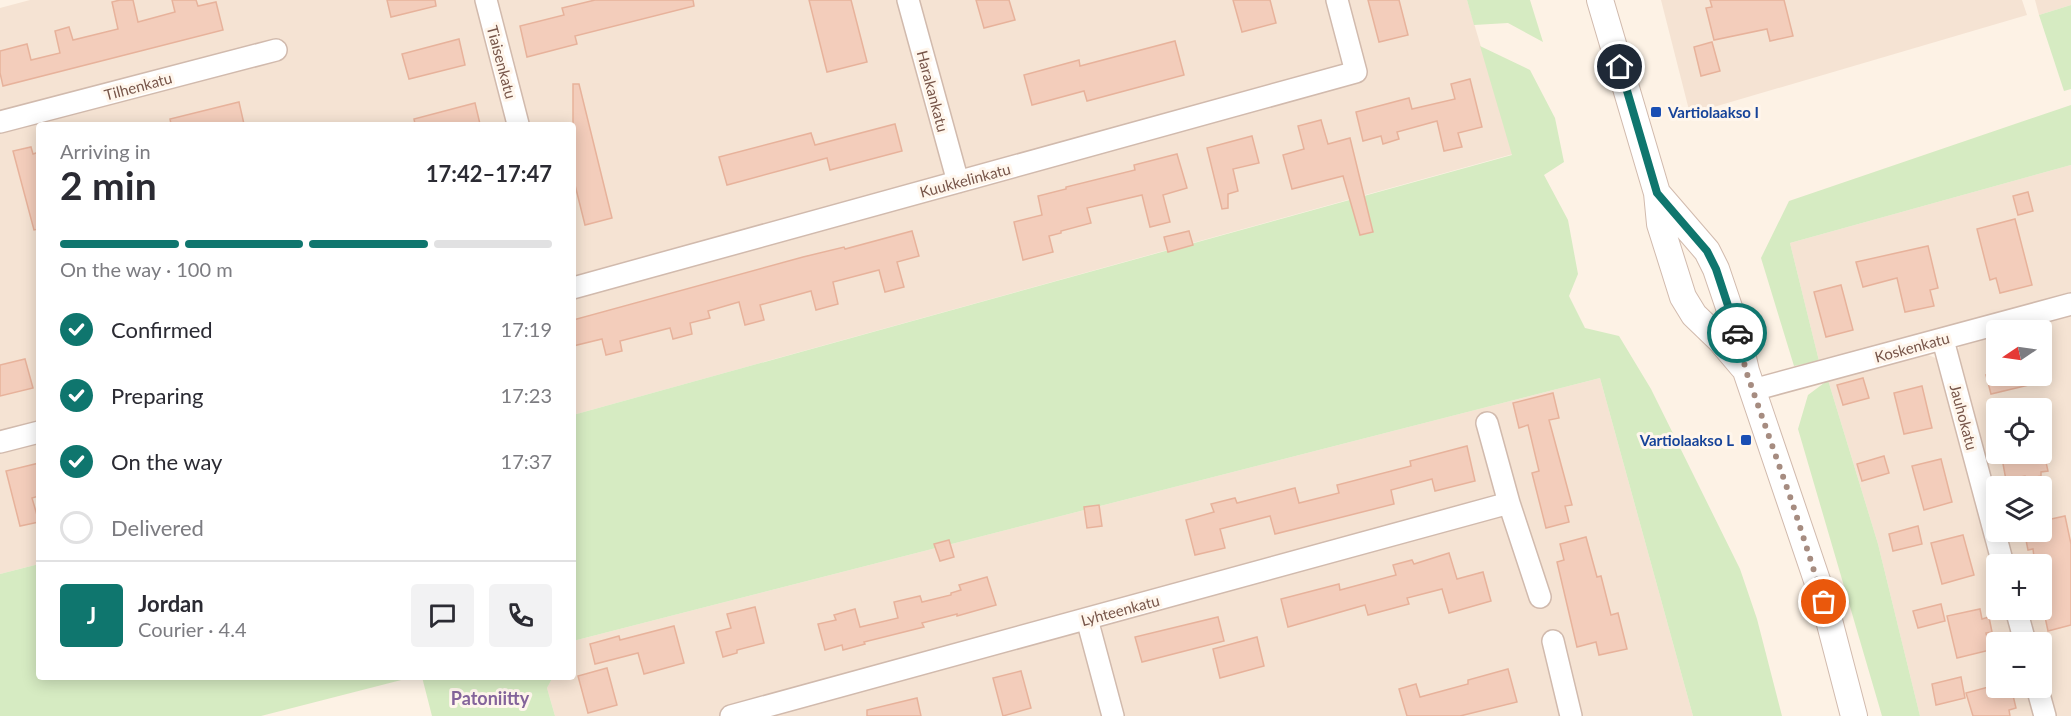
<!DOCTYPE html>
<meta charset="utf-8">
<style>
:root{--surface:#fff;--page:#f2f2f3;--text:#2b2b33;--muted:#7c7c81;--line:#e1e1e2;--accent:#0f766e}
body{margin:0;font-family:Lato,sans-serif;background:var(--page);color:var(--text);height:100vh;display:flex;flex-direction:column;font-size:22px;white-space:nowrap}
*{box-sizing:border-box;margin:0}
p{font-size:20px;color:var(--muted)}
.icon{flex:none;width:33px;height:33px;fill:none;stroke:currentColor;stroke-width:2;stroke-linecap:round;stroke-linejoin:round}
.map{position:relative;flex:1;overflow:hidden}
.side{position:absolute;left:36px;top:122px;width:540px;height:558px;display:flex;flex-direction:column;background:var(--surface);border-radius:6px;box-shadow:0 3px 15px #0003}
.side>*{flex:none}
.needle{width:39px;rotate:257deg}
.controls{position:absolute;left:1986px;top:320px;display:grid;gap:12px}
.controls a{display:grid;place-items:center;width:66px;height:66px;border-radius:6px;background:var(--surface);box-shadow:0 3px 15px #0003;font-size:30px}
.pin{position:absolute;display:grid;place-items:center;width:51px;height:51px;color:#fff;margin:-26px;border:3px solid #fff;border-radius:50%;box-shadow:0 2px 6px #0007}
.courier{position:absolute;display:grid;place-items:center;width:60px;height:60px;margin:-30px;border:4px solid #0f766e;border-radius:50%;background:#fff;color:#222;box-shadow:0 2px 8px #0007}
.summary em{font-style:normal;font-weight:700}
.summary div{display:flex;flex-direction:column-reverse}
.summary{display:flex;align-items:center;justify-content:space-between;height:102px;padding:0 24px}
h1{font-size:39px;font-weight:700;line-height:45px}
.bar{display:grid;grid-template-columns:repeat(4,1fr);gap:9px 6px;align-content:center;height:72px;padding:0 24px}
.bar i{height:8px;border-radius:4px;background:var(--line)}
.bar .on{background:var(--accent)}
.bar p{grid-column:span 4}
.line{display:flex;align-items:center;gap:15px;padding:0 24px;border-top:2px solid var(--line)}
.line div{flex:1}
.round{display:grid;place-items:center;flex:none;width:63px;height:63px;border-radius:6px;background:var(--page)}
ol{padding:0 24px;list-style:none}
li{display:flex;align-items:center;gap:18px;height:66px}
li p{margin-inline-start:auto}
li .icon{padding:6px;border-radius:50%;background:var(--accent);color:#fff;stroke-width:4}
li:last-child{color:var(--muted)}
li i{width:33px;height:33px;border:3px solid var(--line);border-radius:50%}
.map>svg:first-child{display:block}
.residential{fill:#f5e3d3;fill-rule:evenodd}
.green{fill:#d6ebc2}
.building{fill:#f3cdbb;stroke:#e7b29b;stroke-width:1.5}
.lines{fill:none;stroke-linecap:round;stroke-linejoin:round}
.minor-casing{stroke:#d1baad;stroke-width:24}
.tertiary-casing{stroke:#d1baad;stroke-width:28}
.minor{stroke:#fff;stroke-width:21}
.tertiary{stroke:#fff;stroke-width:26}
.done{stroke:#a68c80;stroke-width:6;stroke-dasharray:0 10.8}
.route{stroke:#0f766e;stroke-width:8}
.transit-dot{fill:#1a4fb4;stroke:#fff6ec;stroke-width:2}
.labels{text-anchor:middle;dominant-baseline:central;stroke-width:6;stroke-linejoin:round;paint-order:stroke}
.street-label{font-size:15px;fill:#775549;stroke:#fff6ec}
.transit-label{font-size:15px;font-weight:bold;fill:#164399;stroke:#fff6ec;text-anchor:start}
.quarter-label{font-size:18px;font-weight:bold;fill:#84649b;stroke:#fff6ec}
</style>
<div class="map">
<svg width="2071" height="716" viewBox="0 0 2071 716">
<rect width="100%" height="100%" fill="#fdf2e5"/>
<!-- residential -->
<path class="residential" d="M30,0h1437l46,154 -940,261v-291h-534v440l-39,10v-566z
M1661,0h361l5,15 -337,99z
M2035,0h36v5l-32,10z
M2071,165v127l-252,69 -29,-118z
M2071,314v402h-19l-10,-39v-35h-10l-9,-33h19v-45h-31l-9,-33h40v-45h-46v24l-41,-154 6,-13 35,-9v41h46v-45h-31zM1996,408h46v45h-46z
M1926,354l14,6 56,211v38h11l9,33h-20v45h32l8,29h-116l-42,-172 -50,-164z
M1600,378l93,338h-1138l-8,-28 6,-11 20,-1v-35z"/>
<!-- green -->
<path class="green" d="M1467,0h63l13,42 -35,-19 -34,2z
M2071,5v84l-7,2 -25,-76z
M1480,46l50,24 25,48 9,44 -20,13 24,45 10,54 -9,22 16,32 34,8 32,53 89,180 17,50 25,97h-89l-93,-338 -1027,263v-226l939,-260z
M2071,105v60l-281,78 29,118 -25,5 -33,-108 28,-57z
M1828,380l50,164 42,172h-38l-84,-287 10,-34z
M39,564v112l374,1 -152,39h-261v-142z
M422,677h131l-6,11 8,28h-123z"/>
<!-- building -->
<path class="building" d="M120,0h13l5,22 37,-10 -3,-12h24l2,6 18,-4 7,28 -220,56 -3,-13v-22l27,-7 4,16 29,-7 -5,-22 14,-4 4,13 45,-11 -6,-27z
M387,0h48l1,6 -45,11z
M595,0h98l1,6 -119,30 2,8 -50,13 -7,-31 44,-11 -2,-7z
M809,0h42l16,62 -40,10z
M976,0h33l6,20 -31,8z
M1233,0h37l6,23 -34,9z
M1368,0h31l9,35 -29,7z
M1710,0h74l9,36 -23,5 -3,-12 -53,11 -8,-32 6,-1z
M459,39l6,26 -56,14 -7,-25z
M1175,41l9,34 -97,26 -3,-10 -52,14 -8,-30 55,-15 1,6z
M1712,42l8,29 -19,5 -7,-29z
M1470,79l12,48 -24,6 4,14 -18,4 -7,-30 -40,11 2,7 -16,5 -2,-8 -18,5 -7,-29 53,-14 3,11 43,-10 -4,-15z
M573,84h6l33,134 -27,7 -12,-48z
M239,102l5,22h-73l-1,-5z
M475,103l5,21h-65l-1,-5z
M1321,120l7,24 22,-6 23,94 -13,3 -17,-59 -51,13 -9,-34 21,-6 -6,-23z
M895,124l7,27 -72,19 -3,-12 -100,27 -8,-28 92,-24 4,12z
M1252,136l7,27 -26,6 5,22 -10,3v14l-6,1 -15,-61z
M31,147l2,7 6,-2v77l-5,1 -21,-79z
M1177,154l10,34 -24,7 7,27 -20,5 -8,-32 -55,13 4,15 -30,8v2l-12,3 4,16 -30,8 -9,-38 28,-7 -4,-19 28,-7v-2l69,-17 -1,-5z
M2028,192l5,19 -15,4 -5,-19z
M2015,219l17,66 -32,8 -4,-15 -6,2 -13,-51z
M912,231l7,25 -22,6 7,25 -19,5 -6,-22 -46,12 5,22 -22,6 -5,-19 -51,14 4,15 -19,5 -6,-23 -31,9 2,7 -20,5 2,11 -19,5 -3,-11 -50,13 2,10 -16,4 -4,-16 -29,7v-26l230,-63 41,-10 1,2z
M1189,231l4,14 -25,7 -4,-15z
M1928,246l10,42 -8,2 4,16 -29,6 -8,-34 -34,9 -7,-25z
M1841,285l12,45 -27,7 -12,-45z
M25,359l8,29 -33,8v-31z
M1986,375h59l1,6 -55,13z
M1863,378l6,20 -26,7 -6,-20z
M1922,386l10,42 -28,6 -10,-41z
M1553,393l6,25 -10,2 23,85 -7,1 4,16 -23,6 -14,-55 7,-2 -11,-46 -9,3 -6,-25z
M1467,446l8,35 -40,10 -3,-12 -41,11 3,14 -119,30 -5,-18 -50,13 5,19 -30,7 -9,-35 28,-8 -3,-8 24,-6 2,5 58,-15 4,15 40,-10 -2,-8 74,-19 -1,-5z
M2001,453h43l4,18 -7,1v4l-15,3 -1,-3 -19,4z
M1884,456l5,17 -27,8 -5,-17z
M1941,459l11,43 -28,8 -12,-44z
M39,463v33l-7,2 7,24 -19,4 -14,-55z
M1099,505l3,21 -15,2 -3,-21z
M2065,516l6,28v81l-23,6 -6,-28v-14l7,-2 -8,-32 -7,2 -1,-8 -5,1 -3,-15 4,-1v-3h13v-10z
M1918,526l4,18 -29,7 -4,-17z
M1963,535l11,40 -32,9 -11,-41z
M1586,537l11,40 4,-1 10,39 7,-2 9,36 -28,6 -3,-13 -19,5 -20,-85 7,-2 -4,-16z
M949,540l5,17 -14,4 -6,-17z
M1449,553l8,26 26,-7 8,29 -42,12 -7,-24 -35,9 2,6 -41,11 -3,-10 -77,22 -7,-28 58,-15 1,6 56,-15 -3,-10 19,-5 2,4z
M987,577l9,28 -39,11v-2l-35,9 2,4 -60,15 1,2 -22,6 -1,-5 -17,5 -7,-26 18,-4 -2,-5 21,-6 5,18 38,-9 -4,-16 26,-6 2,6 29,-7v-2l10,-3 -2,-5z
M1941,604l4,17 -27,7 -5,-17z
M755,607l9,36 -27,7v3l-14,4 -7,-25 15,-4 -4,-14z
M1980,609l2,10 7,-2 3,15 -6,1 4,17 -33,8 -10,-42z
M1218,617l6,24 -82,21 -7,-25z
M674,626l10,37 -40,11 -6,-21 -43,11 -5,-20 29,-8 1,4z
M1257,637l7,29 -44,12 -7,-29z
M607,668l10,37 -29,8 -10,-37z
M1508,669l9,33 -57,14h-53l-8,-27 17,-5 4,13 48,-13v-4z
M1021,671l10,37 -28,8 -10,-38z
M1961,677l4,21 -29,7 -4,-21z
M1996,685v2h15l5,21 -7,2 1,6h-37l-7,-23z
M917,698l4,18h-54v-6z"/>
<g class="lines">
<!-- minor casing -->
<g class="minor-casing">
<path id="minor" d="M486,0l32,124
M908,0l50,182
M0,122l276,-72
M573,288l783,-216 -19,-72
M1943,340l60,224
M1753,390l318,-86
M1487,423l22,80 31,94
M0,442l39,-10
M2016,609l9,33
M1087,619l26,97
M1553,641l18,75
M2037,687l8,29
M731,716l778,-213"/>
</g>
<!-- tertiary casing -->
<g class="tertiary-casing">
<path id="tertiary" d="M1600,0l57,193 3,31 23,73 11,18 27,26 22,26
M1657,193l50,58 9,18 20,59 10,43 78,230 30,115"/>
</g>
<!-- minor -->
<use href="#minor" class="minor"/>
<!-- tertiary -->
<use href="#tertiary" class="tertiary"/>
</g>
<g class="lines">
<!-- done -->
<path class="done" d="M1737,333l9,38 47,134 31,97"/>
<!-- route -->
<path class="route" d="M1620,67l37,126 50,58 9,18 21,64"/>
</g>
<!-- markers -->
<g class="transit-dot">
<rect x="1650" y="106" width="12" height="12" rx="3"/>
<rect x="1740" y="434" width="12" height="12" rx="3"/>
</g>
<g class="labels">
<!-- street labels -->
<g class="street-label">
<text transform="translate(502 62) rotate(75)">Tiaisenkatu</text>
<text transform="translate(138 86) rotate(-15)">Tilhenkatu</text>
<text transform="translate(933 91) rotate(75)">Harakankatu</text>
<text transform="translate(965 180) rotate(-15)">Kuukkelinkatu</text>
<text transform="translate(1912 347) rotate(-15)">Koskenkatu</text>
<text transform="translate(1964 417) rotate(75)">Jauhokatu</text>
<text transform="translate(1120 610) rotate(-15)">Lyhteenkatu</text>
</g>
<!-- transit labels -->
<g class="transit-label">
<text x="1668" y="112">Vartiolaakso I</text>
<text x="1734" y="440" text-anchor="end">Vartiolaakso L</text>
</g>
<!-- quarter labels -->
<g class="quarter-label">
<text x="490" y="698">Patoniitty</text>
</g>
</g>
</svg>
<div class="controls">
<a><svg class="needle" viewBox="-14 -14 28 28"><path d="M0-13l5 13h-10z" fill="#e53935"/><path d="M0 13l5-13h-10z" fill="#7c7c81"/></svg></a>
<a><svg class="icon" aria-label="locate" viewBox="0 0 24 24"><circle cx="12" cy="12" r="6"/><path d="M12 2v4M12 18v4M2 12h4M18 12h4"/></svg></a>
<a><svg class="icon" aria-label="layers" viewBox="0 0 24 24"><path d="M12 4l9 5-9 5-9-5zM3 14l9 5 9-5"/></svg></a>
<a>+</a>
<a>−</a>
</div>
<div class="pin" style="left:1824px;top:602px;background:#ea580c"><svg class="icon" aria-label="bag" viewBox="0 0 24 24"><path d="M5 8h14l-1 12H6zM9 8a3 3 0 0 1 6 0"/></svg></div>
<div class="pin" style="left:1620px;top:67px;background:#1f2937"><svg class="icon" aria-label="home" viewBox="0 0 24 24"><path d="M3 11l9-7 9 7M6 9v11h12V9"/></svg></div>
<div class="courier" style="left:1737px;top:333px"><svg class="icon" aria-label="car" viewBox="0 0 24 24"><path d="M5 17H2v-5l4-1 3-4h7l3 4 3 1v5h-3M9 17h6M6 11h13"/><circle cx="7" cy="17" r="2"/><circle cx="17" cy="17" r="2"/></svg></div>
<section class="side">
<div class="summary"><div><h1>2 min</h1><p>Arriving in</p></div><em>17:42–17:47</em></div>
<div class="bar"><i class="on"></i><i class="on"></i><i class="on"></i><i></i><p>On the way · 100 m</p></div>
<ol>
<li><svg class="icon" aria-label="check" viewBox="0 0 24 24"><path d="M5 12l5 5 9-10"/></svg>Confirmed<p>17:19</p></li>
<li><svg class="icon" aria-label="check" viewBox="0 0 24 24"><path d="M5 12l5 5 9-10"/></svg>Preparing<p>17:23</p></li>
<li><svg class="icon" aria-label="check" viewBox="0 0 24 24"><path d="M5 12l5 5 9-10"/></svg>On the way<p>17:37</p></li>
<li><i></i>Delivered</li>
</ol>
<div class="line" style="height:108px"><b class="round" style="background:var(--accent);color:#fff">J</b><div><b>Jordan</b><p>Courier · 4.4</p></div><a class="round"><svg class="icon" aria-label="chat" viewBox="0 0 24 24"><path d="M4 5h16v11H9l-5 4z"/></svg></a><a class="round"><svg class="icon" aria-label="phone" viewBox="0 0 24 24"><path d="M5 4h4l2 5-3 2q2 4 5 5l2-3 5 2v4C11 20 4 13 5 4z"/></svg></a></div>
</section>
</div>
